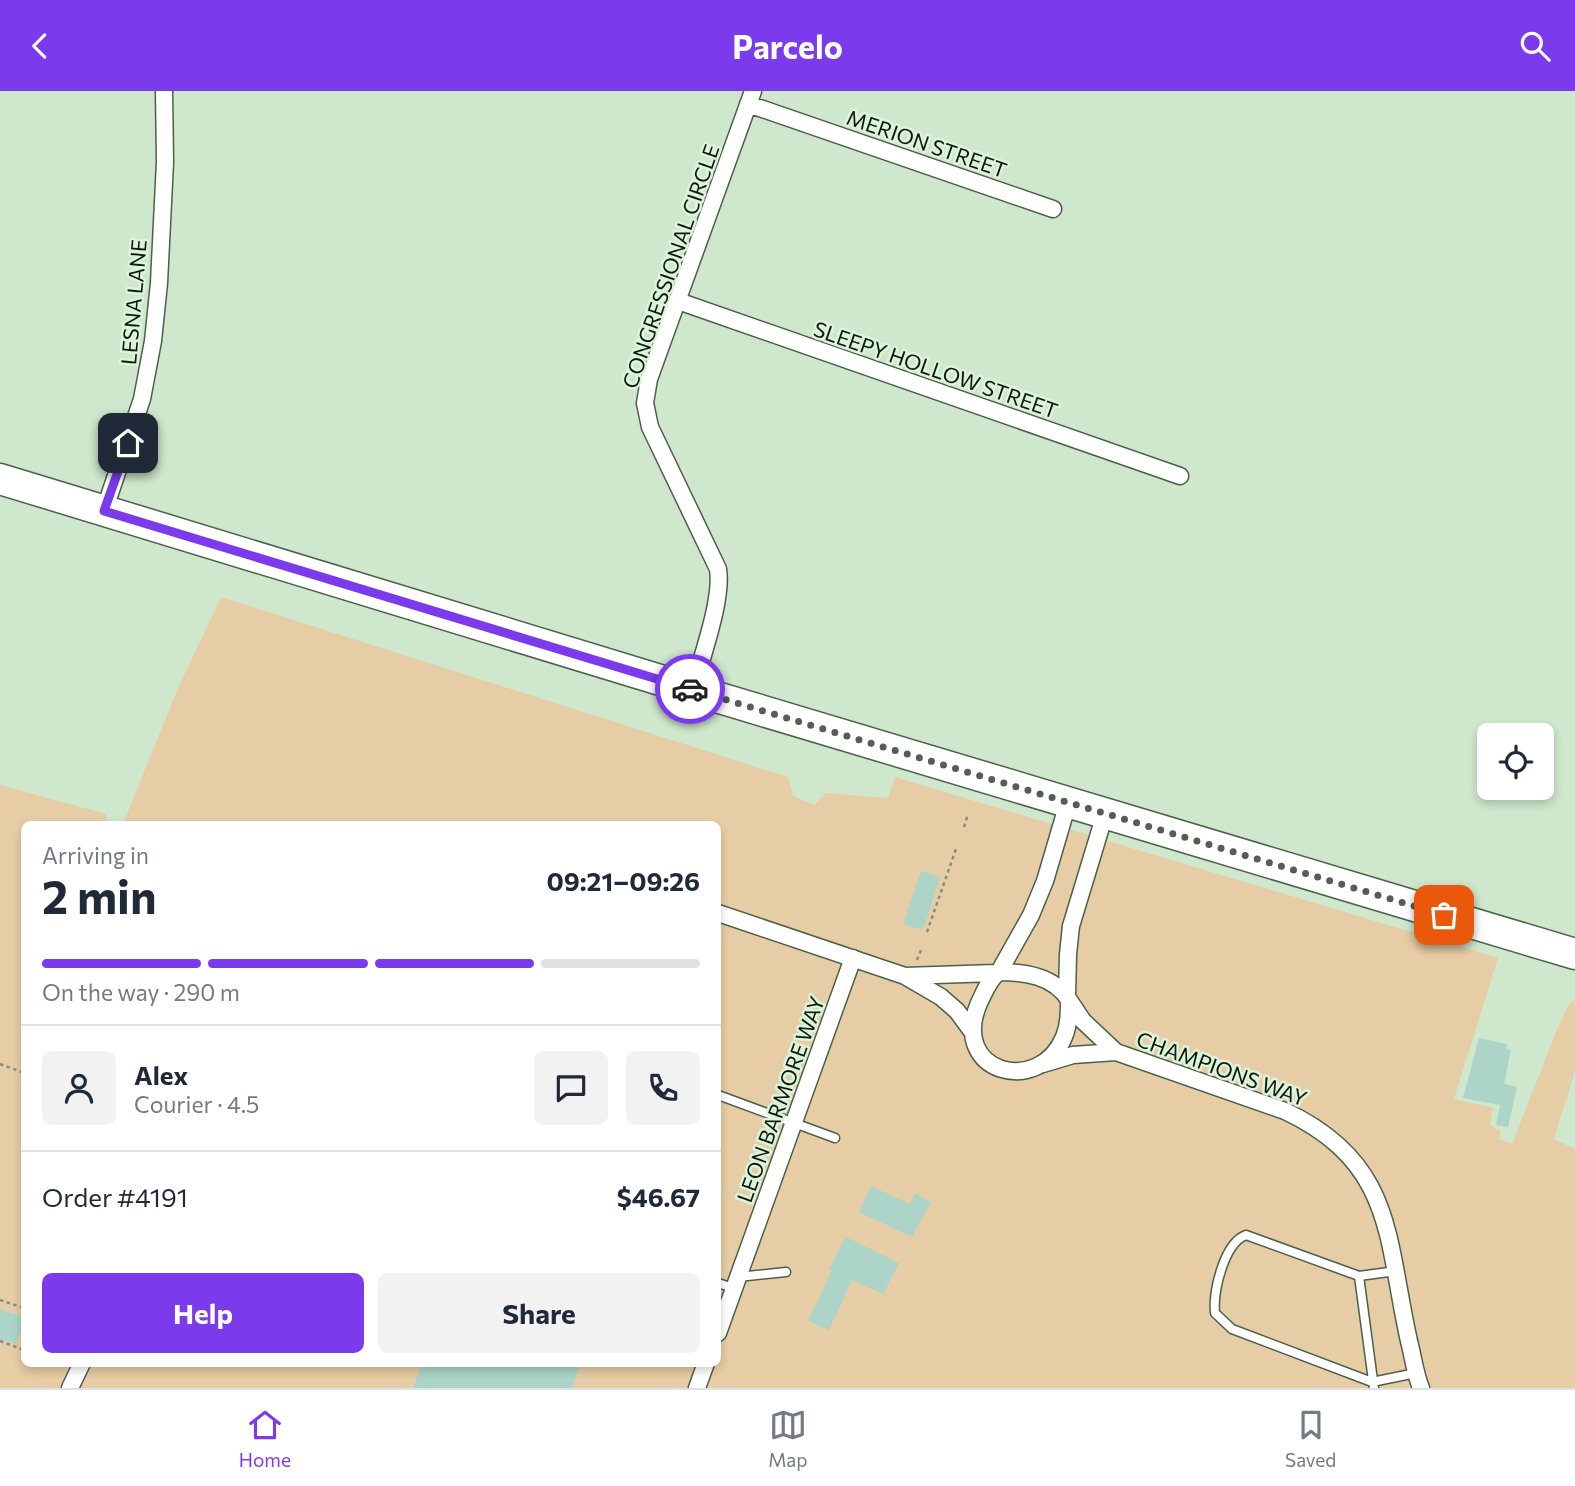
<!DOCTYPE html>
<meta charset="utf-8">
<style>
:root{--surface:#fff;--page:#f2f2f3;--text:#1f2937;--muted:#747a83;--line:#e0e1e3;--accent:#7c3aed}
body{margin:0;font-family:Commissioner,sans-serif;background:var(--page);color:var(--text);height:100vh;display:flex;flex-direction:column;font-size:26px;white-space:nowrap}
*{box-sizing:border-box;margin:0}
p{font-size:23px;color:var(--muted)}
.icon{flex:none;width:38px;height:38px;fill:none;stroke:currentColor;stroke-width:2;stroke-linecap:round;stroke-linejoin:round}
.map{position:relative;flex:1;overflow:hidden}
.panel{position:absolute;left:21px;top:730px;width:700px;height:546px;display:flex;flex-direction:column;background:var(--surface);border-radius:10px;box-shadow:0 4px 10px #0003}
.panel>*{flex:none}
.controls{position:absolute;left:1477px;top:632px;display:grid;gap:14px}
.controls a{display:grid;place-items:center;width:77px;height:77px;border-radius:10px;background:var(--surface);box-shadow:0 4px 10px #0003;font-size:35px}
.pin{position:absolute;display:grid;place-items:center;width:60px;height:60px;color:#fff;margin:-30px;border-radius:14px;box-shadow:0 4px 10px #0006}
.courier{position:absolute;display:grid;place-items:center;width:70px;height:70px;margin:-35px;border:5px solid #7c3aed;border-radius:50%;background:#fff;color:#222;box-shadow:0 2px 9px #0007}
.overview em{font-style:normal;font-weight:700}
.overview div{display:flex;flex-direction:column-reverse}
.overview{display:flex;align-items:center;justify-content:space-between;height:119px;padding:0 21px}
h1{font-size:46px;font-weight:700;line-height:52px}
.bar{display:grid;grid-template-columns:repeat(4,1fr);gap:10px 7px;align-content:center;height:84px;padding:0 21px}
.bar i{height:9px;border-radius:5px;background:var(--line)}
.bar .current{background:var(--accent)}
.bar p{grid-column:span 4}
.line{display:flex;align-items:center;gap:18px;padding:0 21px;border-top:2px solid var(--line)}
.line div{flex:1}
.round{display:grid;place-items:center;flex:none;width:74px;height:74px;border-radius:10px;background:var(--page)}
.button{display:flex;gap:14px;margin-top:auto;padding:14px 21px}
.button a{flex:1;height:80px;border-radius:10px;background:var(--accent);color:#fff;font-size:28px;font-weight:700;line-height:80px;text-align:center}
.button a+a{background:var(--page);color:var(--text)}
header{display:flex;justify-content:space-between;align-items:center;height:91px;padding:0 21px;background:var(--accent);color:#fff;font-size:32px;font-weight:700}
.menu{display:flex;justify-content:space-around;align-items:center;height:98px;border-top:2px solid var(--line);background:var(--surface);font-size:19px;color:var(--muted)}
.menu a{display:grid;justify-items:center;gap:4px}
.menu .current{color:var(--accent)}
.map>svg:first-child{display:block}
.green{fill:#e7cda5}
.building{fill:#add4c8}
.lines{fill:none;stroke-linecap:round;stroke-linejoin:round}
.lane-casing{stroke:#4b6049;stroke-width:11}
.street-casing{stroke:#4b6049;stroke-width:19}
.highway-casing{stroke:#4b6049;stroke-width:33}
.path{stroke:#7f917d;stroke-width:2.5;stroke-dasharray:3.5 3.5;stroke-linecap:butt}
.lane{stroke:#fff;stroke-width:8}
.street{stroke:#fff;stroke-width:16}
.highway{stroke:#fff;stroke-width:30}
.done{stroke:#526051;stroke-width:7;stroke-dasharray:0 12.6}
.route{stroke:#7c3aed;stroke-width:9}
.labels{text-anchor:middle;dominant-baseline:central;stroke-width:5;stroke-linejoin:round;paint-order:stroke}
.street-label{font-size:21px;fill:#0f180f;stroke:#dcf4d9}
</style>
<header><svg class="icon" aria-label="back" viewBox="0 0 24 24"><path d="M15 5l-7 7 7 7"/></svg>Parcelo<svg class="icon" aria-label="search" viewBox="0 0 24 24"><circle cx="10" cy="10" r="6"/><path d="M15 15l6 6"/></svg></header>
<div class="map">
<svg width="1575" height="1297" viewBox="0 0 1575 1297">
<rect width="100%" height="100%" fill="#cfe7cc"/>
<!-- green -->
<path class="green" d="M221,506l567,180 5,19 21,9 12,-12 62,5 7,-21 603,181 -44,141 39,9 -3,16 10,7v8l12,5 46,-117 13,-26h4v70l-21,68 21,10v239h-1575v-603l106,29v10h-82v539h694v-539h-595l55,-136z"/>
<!-- building -->
<path class="building" d="M921,780l19,6 -17,53 -20,-6z
M1479,947l28,6 -1,5 5,1 -7,34 13,3 -9,40 -12,-2 4,-20 -37,-7z
M871,1095l39,18 5,-11 16,9 -19,35 -53,-25z
M846,1146l53,26 -16,31 -31,-14 -23,50 -21,-9 24,-51 -3,-1z
M0,1218l24,8v7l-8,20 -16,-5z
M422,1272h158l-8,25h-159z"/>
<g class="lines">
<!-- lane casing -->
<g class="lane-casing">
<path id="lane" d="M718,1004l117,43
M1396,1180l-37,5 -113,-41c-22,8 -33,56 -31,78l17,16 140,53 44,-9
M1359,1185l15,112
M738,1186l48,-5
M718,1192l15,5"/>
</g>
<!-- street casing -->
<g class="street-casing">
<path id="street" d="M748,13l305,105
M678,210l502,175
M104,420l38,-112 11,-58 6,-58 6,-121 -1,-71
M693,599c8,-32 30,-90 25,-121l-68,-142 -5,-24 4,-24 104,-288
M718,822l187,63 36,21 16,14 14,19
M999,881c26,0 55,4 70,28 0,12 0,25 -5,37 -25,60 -115,36 -85,-34 5,-10 10,-24 20,-31z
M999,881l32,-57 14,-34 23,-78
M905,885l90,-3
M1067,905l1,-42 3,-28 34,-112
M1069,909l14,21 33,31 169,59c110,52 101,128 124,230 4,15 6,33 12,47
M1043,973l30,-9 43,-3
M718,1242l135,-375
M70,1297l12,-25
M697,1297l9,-25"/>
</g>
<!-- highway casing -->
<g class="highway-casing">
<path id="highway" d="M0,388l693,211 882,264"/>
</g>
<!-- path -->
<path class="path" d="M964,736l4,-13
M927,841l30,-86
M917,869l4,-10
M0,973l24,9
M0,1209l24,8
M0,1250l24,9"/>
<!-- lane -->
<use href="#lane" class="lane"/>
<!-- street -->
<use href="#street" class="street"/>
<!-- highway -->
<use href="#highway" class="highway"/>
</g>
<g class="lines">
<!-- done -->
<path class="done" d="M690,598l754,226"/>
<!-- route -->
<path class="route" d="M128,352l-24,68 586,178"/>
</g>
<g class="labels">
<!-- street labels -->
<g class="street-label">
<text transform="translate(927 52) rotate(19)">MERION STREET</text>
<text transform="translate(670 175) rotate(-71)">CONGRESSIONAL CIRCLE</text>
<text transform="translate(133 211) rotate(-85)">LESNA LANE</text>
<text transform="translate(936 278) rotate(19)">SLEEPY HOLLOW STREET</text>
<text transform="translate(1222 977) rotate(20)">CHAMPIONS WAY</text>
<text transform="translate(780 1008) rotate(-70)">LEON BARMORE WAY</text>
</g>
</g>
</svg>
<div class="controls">
<a><svg class="icon" aria-label="locate" viewBox="0 0 24 24"><circle cx="12" cy="12" r="6"/><path d="M12 2v4M12 18v4M2 12h4M18 12h4"/></svg></a>
</div>
<div class="pin" style="left:1444px;top:824px;background:#ea580c"><svg class="icon" aria-label="bag" viewBox="0 0 24 24"><path d="M5 8h14l-1 12H6zM9 8a3 3 0 0 1 6 0"/></svg></div>
<div class="pin" style="left:128px;top:352px;background:#1f2937"><svg class="icon" aria-label="home" viewBox="0 0 24 24"><path d="M3 11l9-7 9 7M6 9v11h12V9"/></svg></div>
<div class="courier" style="left:690px;top:598px"><svg class="icon" aria-label="car" viewBox="0 0 24 24"><path d="M5 17H2v-5l4-1 3-4h7l3 4 3 1v5h-3M9 17h6M6 11h13"/><circle cx="7" cy="17" r="2"/><circle cx="17" cy="17" r="2"/></svg></div>
<section class="panel">
<div class="overview"><div><h1>2 min</h1><p>Arriving in</p></div><em>09:21–09:26</em></div>
<div class="bar"><i class="current"></i><i class="current"></i><i class="current"></i><i></i><p>On the way · 290 m</p></div>
<div class="line" style="height:126px"><a class="round"><svg class="icon" aria-label="person" viewBox="0 0 24 24"><circle cx="12" cy="8" r="4"/><path d="M4 21q1-7 8-7t8 7"/></svg></a><div><b>Alex</b><p>Courier · 4.5</p></div><a class="round"><svg class="icon" aria-label="chat" viewBox="0 0 24 24"><path d="M4 5h16v11H9l-5 4z"/></svg></a><a class="round"><svg class="icon" aria-label="phone" viewBox="0 0 24 24"><path d="M5 4h4l2 5-3 2q2 4 5 5l2-3 5 2v4C11 20 4 13 5 4z"/></svg></a></div>
<div class="line" style="height:91px"><div>Order #4191</div><b>$46.67</b></div>
<div class="button"><a>Help</a><a>Share</a></div>
</section>
</div>
<nav class="menu">
<a class="current"><svg class="icon" aria-label="home" viewBox="0 0 24 24"><path d="M3 11l9-7 9 7M6 9v11h12V9"/></svg>Home</a>
<a><svg class="icon" aria-label="map" viewBox="0 0 24 24"><path d="M3 6l6-2 6 2 6-2v14l-6 2-6-2-6 2zM9 4v14M15 6v14"/></svg>Map</a>
<a><svg class="icon" aria-label="saved" viewBox="0 0 24 24"><path d="M7 4h10v16l-5-4-5 4z"/></svg>Saved</a>
</nav>
